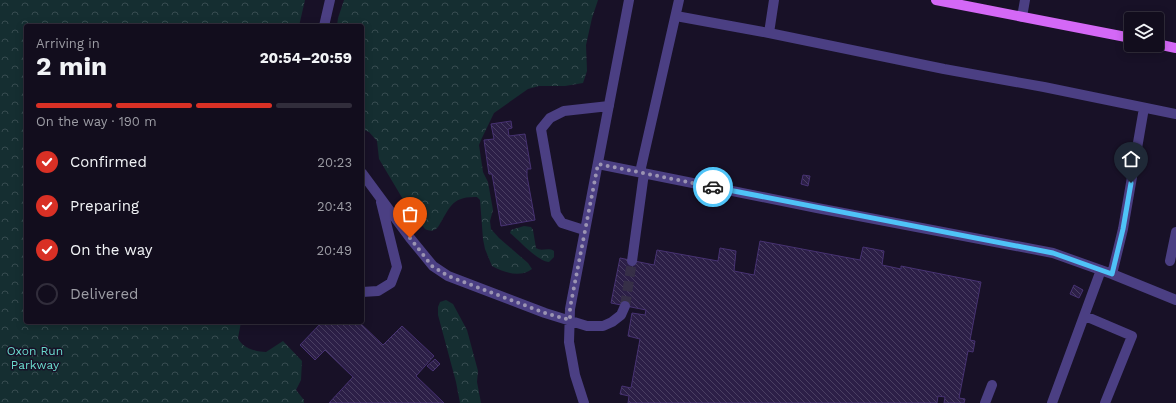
<!DOCTYPE html>
<meta charset="utf-8">
<style>
:root{--surface:#120d1d;--page:#1f1b2a;--text:#f1f3f6;--muted:#9c9ca4;--line:#312d3b;--accent:#d93025}
body{margin:0;font-family:"Work Sans",sans-serif;background:var(--page);color:var(--text);height:100vh;display:flex;flex-direction:column;font-size:15px;white-space:nowrap}
*{box-sizing:border-box;margin:0}
p{font-size:13px;color:var(--muted)}
.icon{flex:none;width:22px;height:22px;fill:none;stroke:currentColor;stroke-width:2;stroke-linecap:round;stroke-linejoin:round}
.map{position:relative;flex:1;overflow:hidden}
.drawer{position:absolute;left:24px;top:24px;width:340px;height:300px;display:flex;flex-direction:column;background:var(--surface);border-radius:4px;box-shadow:0 2px 10px #0003,0 0 0 1px var(--line)}
.drawer>*{flex:none}
.controls{position:absolute;left:1124px;top:12px;display:grid;gap:8px}
.controls a{display:grid;place-items:center;width:40px;height:40px;border-radius:4px;background:var(--surface);box-shadow:0 2px 10px #0003,0 0 0 1px var(--line);font-size:20px}
.pin{position:absolute;display:grid;place-items:center;width:34px;height:34px;color:#fff;margin:-41px -17px;border-radius:50% 50% 50% 0;rotate:-45deg;box-shadow:0 0 4px #0007}
.pin .icon{rotate:45deg}
.courier{position:absolute;display:grid;place-items:center;width:40px;height:40px;margin:-20px;border:3px solid #4fc3f7;border-radius:50%;background:#fff;color:#222;box-shadow:0 1px 5px #0007}
.overview em{font-style:normal;font-weight:700}
.overview div{display:flex;flex-direction:column-reverse}
.overview{display:flex;align-items:center;justify-content:space-between;height:68px;padding:0 12px}
h1{font-size:26px;font-weight:700;line-height:30px}
.bar{display:grid;grid-template-columns:repeat(4,1fr);gap:6px 4px;align-content:center;height:48px;padding:0 12px}
.bar i{height:5px;border-radius:3px;background:var(--line)}
.bar .selected{background:var(--accent)}
.bar p{grid-column:span 4}
ol{padding:0 12px;list-style:none}
li{display:flex;align-items:center;gap:12px;height:44px}
li p{margin-inline-start:auto}
li .icon{padding:4px;border-radius:50%;background:var(--accent);color:#fff;stroke-width:4}
li:last-child{color:var(--muted)}
li i{width:22px;height:22px;border:2px solid var(--line);border-radius:50%}
.map>svg:first-child{display:block}
.forest{fill:url(#forest-crowns)}
.building{fill:url(#building-back-hatch);stroke:#473272}
.lines{fill:none;stroke-linecap:round;stroke-linejoin:round}
.minor-tunnel{stroke:#362f47;stroke-width:10;stroke-dasharray:10 5;stroke-linecap:butt}
.minor{stroke:#4b3f83;stroke-width:10}
.major{stroke:#d468f6;stroke-width:10}
.done{stroke:#9b94b2;stroke-width:4;stroke-dasharray:0 7.2}
.route{stroke:#4fc3f7;stroke-width:5}
.labels{text-anchor:middle;dominant-baseline:central;stroke-width:3;stroke-linejoin:round;paint-order:stroke}
.park-label{font-size:12px;fill:#69dacc;stroke:#181127}
</style>
<div class="map">
<svg width="1176" height="403" viewBox="0 0 1176 403">
<defs>
<pattern id="forest-crowns" width="20" height="18" patternUnits="userSpaceOnUse"><rect width="20" height="18" fill="#152e31"/><path d="M2 6a3 3 0 1 1 6 0M12 15a3 3 0 1 1 6 0" fill="none" stroke="#374c50"/></pattern>
<pattern id="building-back-hatch" width="6" height="6" patternUnits="userSpaceOnUse"><rect width="6" height="6" fill="#2c1f47"/><path d="M-1 5l2 2M0 0l6 6M5-1l2 2" fill="none" stroke="#4a3f62"/></pattern>
</defs>
<rect width="100%" height="100%" fill="#181127"/>
<!-- forest -->
<path class="forest" d="M0,0h305l-6,26h-273v296h215l-3,16c5,11 17,13 28,14l17,-11 19,20 -1,19 -5,10 8,10v3h-304z
M344,0h254l-6,18 -6,27 1,26 -4,12 -18,3h-26l-11,3 -34,24 -13,27 -2,5 4,27 5,10 5,28 -3,11 1,8 8,9 29,25 4,6c-12,9 -27,4 -40,-3l-7,-17 -2,-10 -3,-39 -3,-3c-26,-1 -27,11 -39,30 -5,5 -8,4 -13,2l-21,-28 -25,-42 -2,-18 -8,-9 -7,-3v-103h-25l1,-8z
M524,226l7,1 2,3 3,18c5,4 12,-1 18,3v6l-5,5c-12,-1 -29,-21 -39,-29l1,-3z
M446,300l7,4 14,26 11,41 -1,11 4,21h-21l-4,-21 -18,-67v-8l2,-5z"/>
<!-- building -->
<path class="building" d="M511,121l1,7 -4,1 1,7 16,-2 6,35h-4v7l8,44 -34,6 -9,-52h-3l-5,-34 10,-1 -3,-15z
M803,175l7,1 -2,10 -7,-2z
M760,241l100,19 3,-13 21,4 -2,14 19,4v-3l80,16 -11,58 5,1 -2,11 -5,-1 -9,47 6,1 -1,4h-20l1,-6 -7,-1 -1,7h-309l1,-7 -9,-2 2,-8 9,2 9,-49 -12,-3 4,-23 13,2 1,-5 -35,-7 9,-45 34,7 3,-15 61,11 2,-13 16,3 -2,20 20,4z
M1074,285l9,5 -4,8 -9,-4z
M322,322h37l24,23 19,-19 32,30 -18,20 28,27h-115l24,-26 -28,-27 -10,10 -15,-15z
M435,359l5,5 -7,7 -6,-5z"/>
<g class="lines">
<!-- minor-tunnel -->
<path class="minor-tunnel" d="M625,306l7,-45"/>
<!-- minor -->
<path class="minor" d="M676,16l93,17 175,36 100,18 132,27
M1022,17l3,-17
M324,26l6,-26
M769,33l5,-33
M598,164l219,44 236,45 59,21 64,26
M640,172l39,-172
M362,173l48,65 23,28 15,10 97,37 42,13h16l9,-4 9,-7 4,-9
M584,230l-22,-7 -6,-9 -15,-85 9,-11 14,-7 45,-5
M632,261l12,-88
M1170,261l6,-29
M1112,274l11,-45 21,-121
M362,292l16,-1 13,-8 6,-16 -16,-65
M1085,316l47,20 -27,67
M584,403l-9,-28 -6,-33 1,-33 59,-309
M985,403l7,-18
M1052,403l49,-133"/>
<!-- major -->
<path class="major" d="M936,0l195,38
M1157,44l19,4"/>
</g>
<g class="lines">
<!-- done -->
<path class="done" d="M410,238l22,28 16,10 97,37 25,7v-12l28,-144 115,23"/>
<!-- route -->
<path class="route" d="M713,187l340,66 59,21 11,-45 8,-46"/>
</g>
<g class="labels">
<!-- park labels -->
<g class="park-label">
<text x="35" y="351">Oxon Run<tspan x="35" dy="14">Parkway</tspan></text>
</g>
</g>
</svg>
<div class="controls">
<a><svg class="icon" aria-label="layers" viewBox="0 0 24 24"><path d="M12 4l9 5-9 5-9-5zM3 14l9 5 9-5"/></svg></a>
</div>
<div class="pin" style="left:410px;top:238px;background:#ea580c"><svg class="icon" aria-label="bag" viewBox="0 0 24 24"><path d="M5 8h14l-1 12H6zM9 8a3 3 0 0 1 6 0"/></svg></div>
<div class="pin" style="left:1131px;top:183px;background:#1f2937"><svg class="icon" aria-label="home" viewBox="0 0 24 24"><path d="M3 11l9-7 9 7M6 9v11h12V9"/></svg></div>
<div class="courier" style="left:713px;top:187px"><svg class="icon" aria-label="car" viewBox="0 0 24 24"><path d="M5 17H2v-5l4-1 3-4h7l3 4 3 1v5h-3M9 17h6M6 11h13"/><circle cx="7" cy="17" r="2"/><circle cx="17" cy="17" r="2"/></svg></div>
<section class="drawer">
<div class="overview"><div><h1>2 min</h1><p>Arriving in</p></div><em>20:54–20:59</em></div>
<div class="bar"><i class="selected"></i><i class="selected"></i><i class="selected"></i><i></i><p>On the way · 190 m</p></div>
<ol>
<li><svg class="icon" aria-label="check" viewBox="0 0 24 24"><path d="M5 12l5 5 9-10"/></svg>Confirmed<p>20:23</p></li>
<li><svg class="icon" aria-label="check" viewBox="0 0 24 24"><path d="M5 12l5 5 9-10"/></svg>Preparing<p>20:43</p></li>
<li><svg class="icon" aria-label="check" viewBox="0 0 24 24"><path d="M5 12l5 5 9-10"/></svg>On the way<p>20:49</p></li>
<li><i></i>Delivered</li>
</ol>
</section>
</div>
